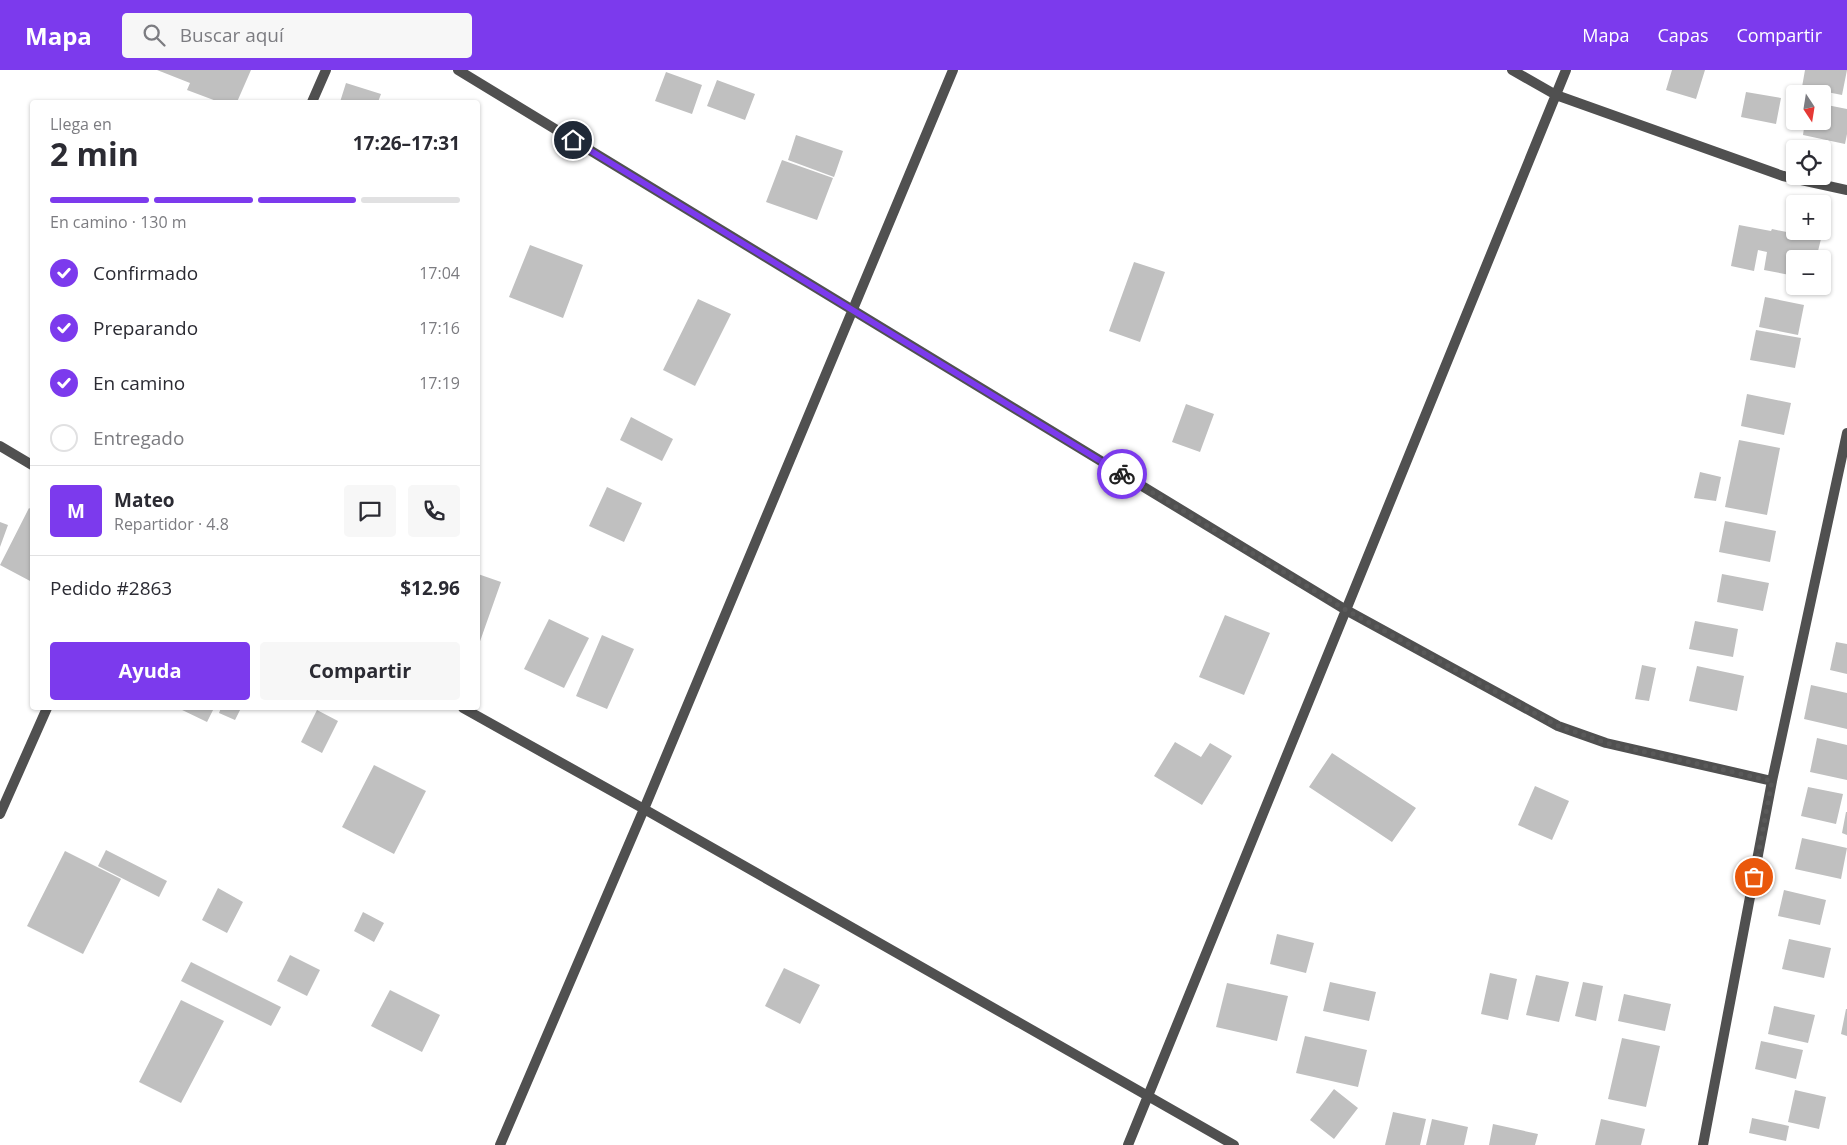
<!DOCTYPE html>
<html lang="es">
<meta charset="utf-8">
<style>
:root{--surface:#fff;--page:#f7f7f7;--text:#2b2b33;--muted:#7c7c81;--line:#e1e1e2;--accent:#7c3aed}
body{margin:0;font-family:"Open Sans",sans-serif;background:var(--page);color:var(--text);height:100vh;display:flex;flex-direction:column;font-size:19px;white-space:nowrap}
*{box-sizing:border-box;margin:0}
p{font-size:16px;color:var(--muted)}
.icon{flex:none;width:28px;height:28px;fill:none;stroke:currentColor;stroke-width:2;stroke-linecap:round;stroke-linejoin:round}
.map{position:relative;flex:1;overflow:hidden}
.panel{position:absolute;left:30px;top:30px;width:450px;height:610px;display:flex;flex-direction:column;background:var(--surface);border-radius:5px;box-shadow:0 1px 4px #0004}
.panel>*{flex:none}
.needle{width:32px;rotate:168deg}
.controls{position:absolute;left:1786px;top:15px;display:grid;gap:10px}
.controls a{display:grid;place-items:center;width:45px;height:45px;border-radius:5px;background:var(--surface);box-shadow:0 1px 4px #0004;font-size:25px}
.pin{position:absolute;display:grid;place-items:center;width:42px;height:42px;color:#fff;margin:-21px;border:2px solid #fff;border-radius:50%;box-shadow:0 1px 5px #0007}
.courier{position:absolute;display:grid;place-items:center;width:50px;height:50px;margin:-25px;border:4px solid #7c3aed;border-radius:50%;background:#fff;color:#222;box-shadow:0 1px 6px #0007}
.summary em{font-style:normal;font-weight:700}
.summary div{display:flex;flex-direction:column-reverse}
.summary{display:flex;align-items:center;justify-content:space-between;height:85px;padding:0 20px}
h1{font-size:32px;font-weight:700;line-height:38px}
.bar{display:grid;grid-template-columns:repeat(4,1fr);gap:8px 5px;align-content:center;height:60px;padding:0 20px}
.bar i{height:6px;border-radius:4px;background:var(--line)}
.bar .on{background:var(--accent)}
.bar p{grid-column:span 4}
.line{display:flex;align-items:center;gap:12px;padding:0 20px;border-top:1px solid var(--line)}
.line div{flex:1}
.round{display:grid;place-items:center;flex:none;width:52px;height:52px;border-radius:5px;background:var(--page)}
ol{padding:0 20px;list-style:none}
li{display:flex;align-items:center;gap:15px;height:55px}
li p{margin-inline-start:auto}
li .icon{padding:5px;border-radius:50%;background:var(--accent);color:#fff;stroke-width:4}
li:last-child{color:var(--muted)}
li i{width:28px;height:28px;border:2px solid var(--line);border-radius:50%}
.button{display:flex;gap:10px;margin-top:auto;padding:10px 20px}
.button a{flex:1;height:58px;border-radius:5px;background:var(--accent);color:#fff;font-size:20px;font-weight:700;line-height:58px;text-align:center}
.button a+a{background:var(--page);color:var(--text)}
header{display:flex;align-items:center;gap:30px;box-sizing:border-box;height:70px;padding:0 25px;background:var(--accent);color:#fff}
header strong{font-size:24px}
nav{display:flex;gap:28px;margin-inline-start:auto;font-size:18px}
.search{width:350px;height:45px;background:var(--page);display:flex;align-items:center;gap:12px;box-sizing:border-box;padding:0 18px;border-radius:5px;color:var(--muted);font-size:19px}
.map>svg:first-child{display:block}
.building{fill:#c0c0c0}
.lines{fill:none;stroke-linecap:round;stroke-linejoin:round}
.minor{stroke:#505050;stroke-width:10}
.done{stroke:#595959;stroke-width:5;stroke-dasharray:0 9}
.route{stroke:#7c3aed;stroke-width:6}
</style>
<header>
<strong>Mapa</strong>
<div class="search"><svg class="icon" aria-label="search" viewBox="0 0 24 24"><circle cx="10" cy="10" r="6"/><path d="M15 15l6 6"/></svg>Buscar aquí</div>
<nav><a>Mapa</a><a>Capas</a><a>Compartir</a></nav>
</header>
<div class="map">
<svg width="1847" height="1075" viewBox="0 0 1847 1075">
<rect width="100%" height="100%" fill="#fff"/>
<!-- building -->
<path class="building" d="M157,0h94l-14,32h-18l-32,-12 3,-7z
M1672,0h33l-9,29 -30,-9z
M1805,0h42l-5,25 -40,-8z
M666,2l36,13 -10,29 -37,-13z
M717,10l38,14 -10,26 -38,-14z
M346,13l35,11 -3,8h-38z
M1746,22l35,6 -5,26 -35,-7z
M1822,34l25,5v25l-2,10 -42,-9 2,-14h17z
M796,65l47,16 -9,26 -46,-17z
M782,90l51,18 -16,42 -51,-18z
M1739,155l32,6 1,-2 49,10 -5,20h-21v17l-31,-6 3,-18 -9,-2 -4,21 -23,-5z
M530,175l53,20 -20,53 -54,-21z
M1134,192l31,10 -25,70 -31,-11z
M1765,227l39,8 -6,30 -39,-8z
M698,229l33,15 -36,72 -32,-16z
M1756,260l45,8 -6,30 -45,-8z
M1747,324l44,9 -7,32 -43,-9z
M1186,334l28,10 -14,38 -28,-10z
M631,347l42,22 -11,22 -42,-21z
M1739,370l41,8 -13,67 -42,-8z
M1700,402l21,5 -5,24 -22,-3z
M607,417l35,16 -18,39 -35,-16z
M29,438l3,2v72l-32,-17z
M1725,451l51,10 -6,31 -51,-10z
M0,452l8,3 -8,22z
M478,504l23,8 -23,65z
M1722,504l47,9 -6,28 -46,-9z
M1225,545l45,18 -26,62 -45,-18z
M549,549l40,19 -25,50 -40,-19z
M1695,551l43,8 -5,28 -44,-8z
M602,565l32,14 -27,60 -31,-13z
M1836,572l11,2v30l-17,-4z
M1642,595l14,3 -7,33 -14,-2z
M1697,596l47,10 -7,35 -48,-10z
M1811,615l36,8v36l-43,-10z
M178,638h36l-7,14z
M221,638h20l-6,12 -16,-7z
M317,640l21,11 -16,32 -21,-11z
M1817,668l30,7v35l-37,-8z
M1175,672l26,15 9,-14 22,13 -30,49 -48,-29z
M1332,683l84,55 -24,34 -83,-55z
M374,695l52,26 -32,63 -52,-27z
M1535,716l34,15 -17,39 -34,-15z
M1808,717l35,7 -7,30 -35,-8z
M1846,742h1v23l-5,-2z
M1802,768l45,10 -6,31 -46,-10z
M106,780l61,31 -8,16 -61,-31z
M65,781l56,28 -38,75 -56,-28z
M218,818l25,14 -16,31 -25,-13z
M1784,820l42,10 -6,25 -42,-9z
M363,842l21,11 -10,19 -20,-11z
M1277,864l37,9 -8,30 -36,-9z
M1789,869l42,9 -7,30 -42,-9z
M290,885l30,15 -13,26 -30,-15z
M191,892l90,45 -10,19 -90,-45z
M784,898l36,17 -20,39 -35,-18z
M1490,903l27,6 -9,41 -27,-6z
M1536,905l33,7 -10,40 -33,-7z
M1330,912l46,10 -7,29 -46,-10z
M1583,912l20,4 -7,35 -21,-5z
M1227,913l61,13 -11,45 -61,-14z
M390,920l50,25 -18,37 -51,-26z
M1624,924l47,10 -6,27 -47,-10z
M181,930l43,21 -43,82 -42,-21z
M1774,936l41,9 -7,28 -40,-9z
M1846,939h1v27l-6,-2z
M1305,966l62,14 -9,37 -62,-14z
M1622,968l38,8 -14,61 -38,-8z
M1761,971l42,9 -7,29 -41,-10z
M1334,1019l24,19 -24,31 -24,-19z
M1795,1020l31,7 -7,32 -31,-7z
M1393,1042l33,7 -6,26h-35z
M1752,1048l37,8 -3,15 -37,-8z
M1432,1049l36,8 -4,18h-38z
M1601,1049l44,10 -4,16h-46z
M1493,1054l45,10 -3,11h-46z"/>
<g class="lines">
<!-- minor -->
<path class="minor" d="M458,0l888,540 212,116 48,17 166,38
M1512,0l44,25 227,81 64,14
M312,32l14,-32
M0,376l32,19
M463,638l181,101 590,336
M0,744l47,-106
M500,1075l144,-336 309,-739
M1128,1075l438,-1075
M1703,1075l69,-364 75,-348"/>
</g>
<g class="lines">
<!-- done -->
<path class="done" d="M1122,404l224,136 212,116 48,17 166,38 -18,96"/>
<!-- route -->
<path class="route" d="M573,70l549,334"/>
</g>
</svg>
<div class="controls">
<a><svg class="needle" viewBox="-14 -14 28 28"><path d="M0-13l5 13h-10z" fill="#e53935"/><path d="M0 13l5-13h-10z" fill="#7c7c81"/></svg></a>
<a><svg class="icon" aria-label="locate" viewBox="0 0 24 24"><circle cx="12" cy="12" r="6"/><path d="M12 2v4M12 18v4M2 12h4M18 12h4"/></svg></a>
<a>+</a>
<a>−</a>
</div>
<div class="pin" style="left:1754px;top:807px;background:#ea580c"><svg class="icon" aria-label="bag" viewBox="0 0 24 24"><path d="M5 8h14l-1 12H6zM9 8a3 3 0 0 1 6 0"/></svg></div>
<div class="pin" style="left:573px;top:70px;background:#1f2937"><svg class="icon" aria-label="home" viewBox="0 0 24 24"><path d="M3 11l9-7 9 7M6 9v11h12V9"/></svg></div>
<div class="courier" style="left:1122px;top:404px"><svg class="icon" aria-label="bike" viewBox="0 0 24 24"><circle cx="6" cy="16" r="4"/><circle cx="18" cy="16" r="4"/><path d="M6 16l4-8h5l3 8M10 8l3 8H6M13 5h3"/></svg></div>
<section class="panel">
<div class="summary"><div><h1>2 min</h1><p>Llega en</p></div><em>17:26–17:31</em></div>
<div class="bar"><i class="on"></i><i class="on"></i><i class="on"></i><i></i><p>En camino · 130 m</p></div>
<ol>
<li><svg class="icon" aria-label="check" viewBox="0 0 24 24"><path d="M5 12l5 5 9-10"/></svg>Confirmado<p>17:04</p></li>
<li><svg class="icon" aria-label="check" viewBox="0 0 24 24"><path d="M5 12l5 5 9-10"/></svg>Preparando<p>17:16</p></li>
<li><svg class="icon" aria-label="check" viewBox="0 0 24 24"><path d="M5 12l5 5 9-10"/></svg>En camino<p>17:19</p></li>
<li><i></i>Entregado</li>
</ol>
<div class="line" style="height:90px"><b class="round" style="background:var(--accent);color:#fff">M</b><div><b>Mateo</b><p>Repartidor · 4.8</p></div><a class="round"><svg class="icon" aria-label="chat" viewBox="0 0 24 24"><path d="M4 5h16v11H9l-5 4z"/></svg></a><a class="round"><svg class="icon" aria-label="phone" viewBox="0 0 24 24"><path d="M5 4h4l2 5-3 2q2 4 5 5l2-3 5 2v4C11 20 4 13 5 4z"/></svg></a></div>
<div class="line" style="height:65px"><div>Pedido #2863</div><b>$12.96</b></div>
<div class="button"><a>Ayuda</a><a>Compartir</a></div>
</section>
</div>
